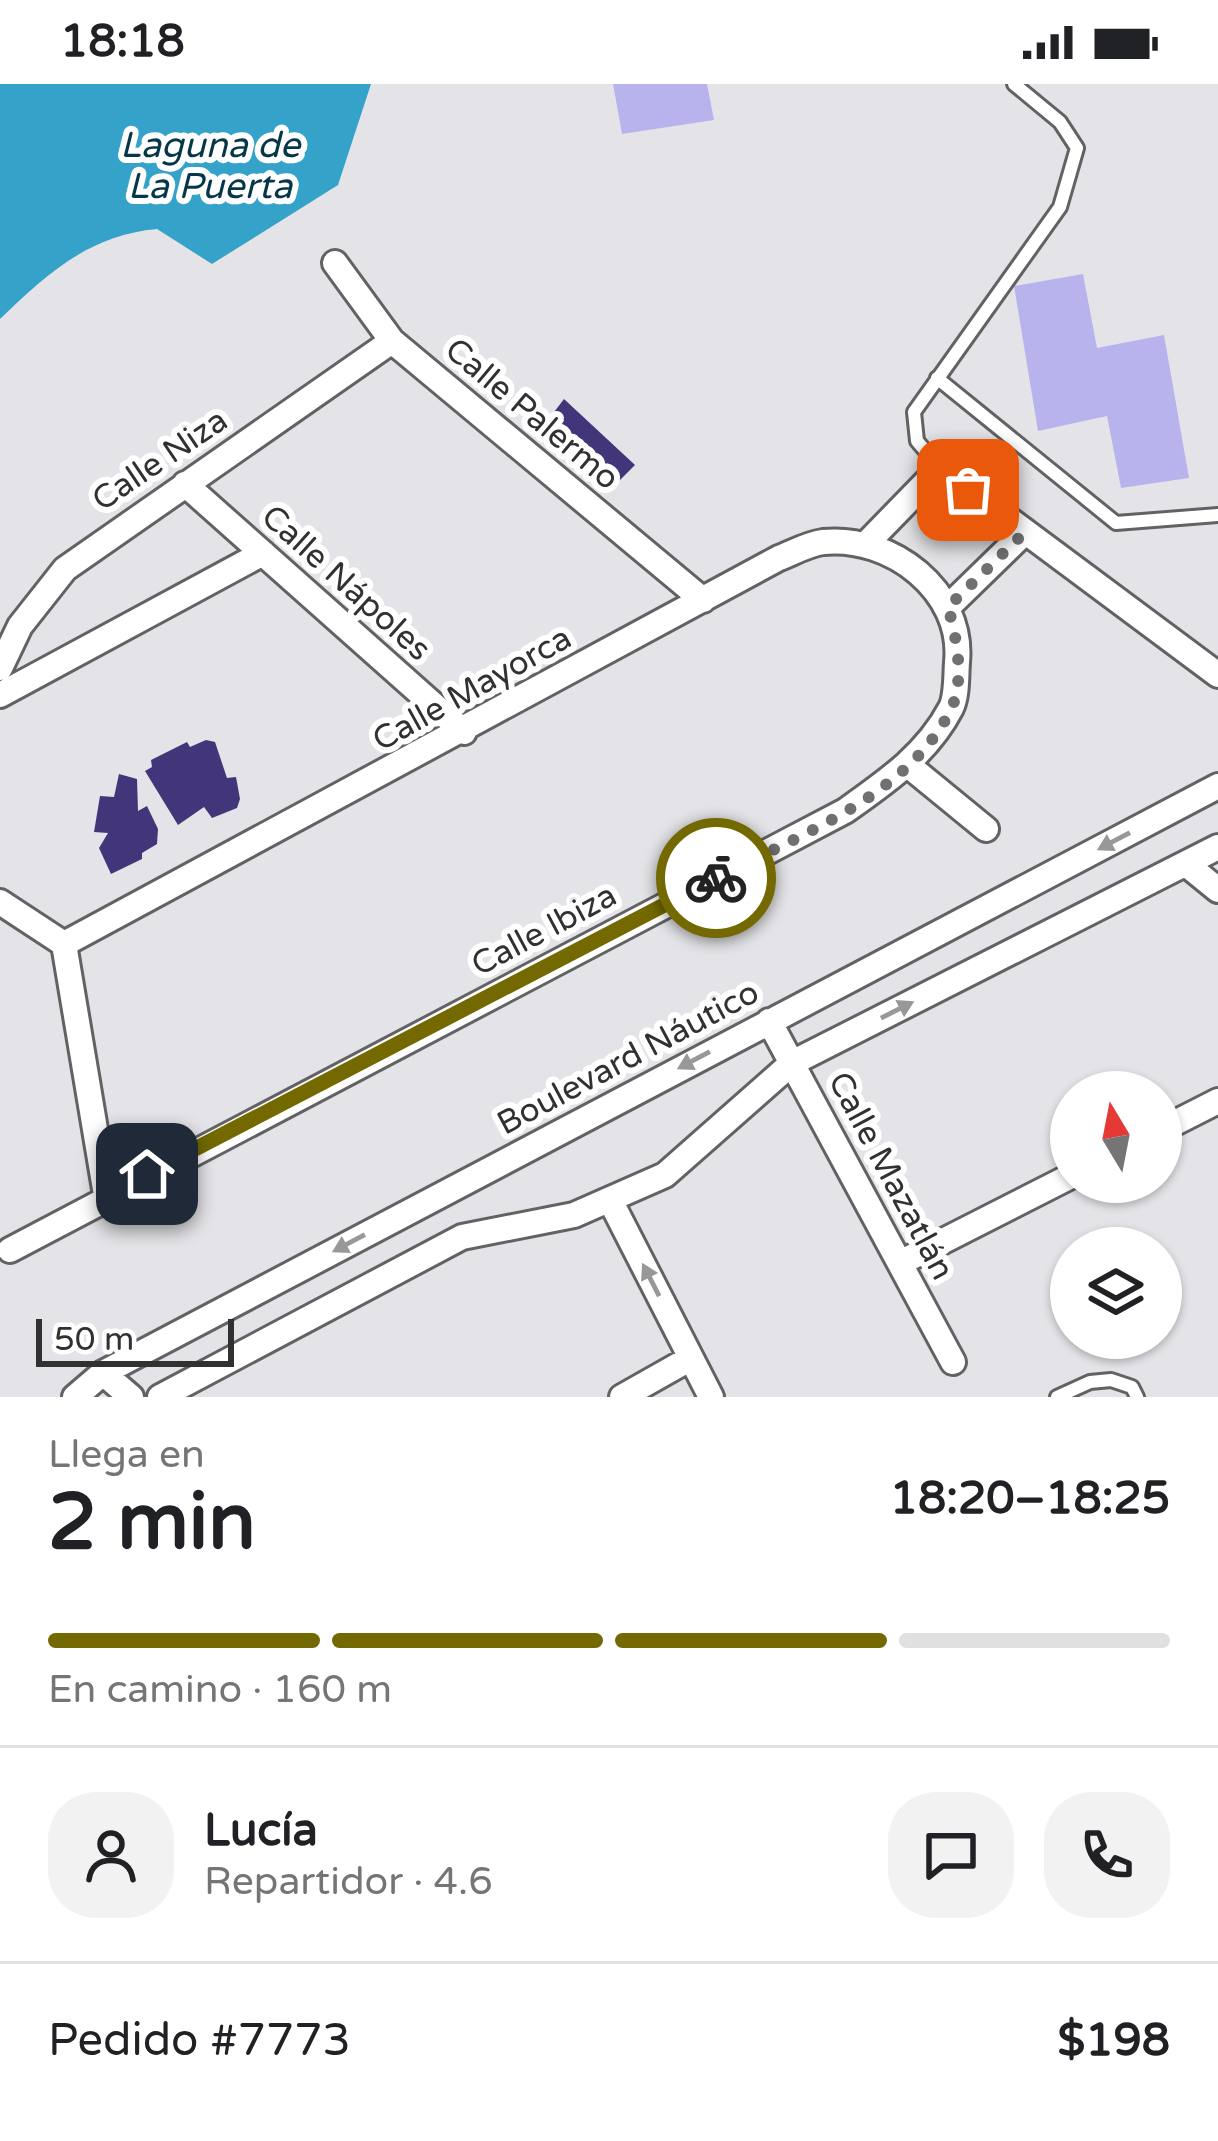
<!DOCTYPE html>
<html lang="es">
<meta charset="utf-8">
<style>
:root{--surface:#fff;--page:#f2f2f2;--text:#202124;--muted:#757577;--line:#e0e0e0;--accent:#736900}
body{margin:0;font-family:"Varela Round",sans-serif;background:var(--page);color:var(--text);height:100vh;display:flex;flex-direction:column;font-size:45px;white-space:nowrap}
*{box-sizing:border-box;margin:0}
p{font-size:39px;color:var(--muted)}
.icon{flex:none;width:66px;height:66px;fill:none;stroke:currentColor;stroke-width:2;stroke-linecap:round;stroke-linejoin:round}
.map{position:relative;height:1313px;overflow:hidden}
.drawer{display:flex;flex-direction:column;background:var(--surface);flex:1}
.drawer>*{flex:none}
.needle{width:78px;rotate:350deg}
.tools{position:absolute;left:1050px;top:987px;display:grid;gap:24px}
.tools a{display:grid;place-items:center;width:132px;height:132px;border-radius:50%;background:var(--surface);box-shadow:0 3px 9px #0004;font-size:60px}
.scale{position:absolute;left:36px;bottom:30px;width:198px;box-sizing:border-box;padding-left:12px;border:6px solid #313132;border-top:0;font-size:33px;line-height:42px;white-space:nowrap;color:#313132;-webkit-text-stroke:9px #fff;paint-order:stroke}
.pin{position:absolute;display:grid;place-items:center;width:102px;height:102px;color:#fff;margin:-51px;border-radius:24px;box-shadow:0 6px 18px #0006}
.courier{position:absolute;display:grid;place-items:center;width:120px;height:120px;margin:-60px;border:9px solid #736900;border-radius:50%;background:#fff;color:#222;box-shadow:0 3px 15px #0007}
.head em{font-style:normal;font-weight:700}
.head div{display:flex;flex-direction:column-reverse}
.head{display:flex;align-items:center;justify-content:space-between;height:204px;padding:0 48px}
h1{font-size:78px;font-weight:700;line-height:90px}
.bar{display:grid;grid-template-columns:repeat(4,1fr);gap:18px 12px;align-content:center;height:144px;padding:0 48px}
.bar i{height:15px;border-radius:9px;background:var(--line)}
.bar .active{background:var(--accent)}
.bar p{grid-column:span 4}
.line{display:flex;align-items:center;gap:30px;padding:0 48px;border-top:3px solid var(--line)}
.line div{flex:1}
.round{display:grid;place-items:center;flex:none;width:126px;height:126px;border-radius:48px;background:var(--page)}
.status{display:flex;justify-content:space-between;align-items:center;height:84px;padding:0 60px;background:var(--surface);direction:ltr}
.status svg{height:33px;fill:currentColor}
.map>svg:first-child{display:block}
.green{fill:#b9b3ed}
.water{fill:#35a3c9}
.building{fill:#423579}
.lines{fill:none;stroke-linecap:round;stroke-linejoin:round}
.lane-casing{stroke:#626265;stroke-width:18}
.street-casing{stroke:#626265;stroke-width:30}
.lane{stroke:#fff;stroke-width:12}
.street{stroke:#fff;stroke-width:24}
.oneway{fill:#989898}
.done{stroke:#707072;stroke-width:12;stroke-dasharray:0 21.6}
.route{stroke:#736900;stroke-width:15}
.labels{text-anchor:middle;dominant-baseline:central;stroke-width:12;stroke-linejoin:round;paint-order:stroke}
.street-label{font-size:33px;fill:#313132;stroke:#fff}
.water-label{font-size:36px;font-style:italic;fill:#063748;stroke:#fff}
</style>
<div class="status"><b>18:18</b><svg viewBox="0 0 49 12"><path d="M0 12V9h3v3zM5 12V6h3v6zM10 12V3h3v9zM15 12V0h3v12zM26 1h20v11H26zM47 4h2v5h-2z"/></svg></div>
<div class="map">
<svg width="1218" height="1313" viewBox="0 0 1218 1313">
<rect width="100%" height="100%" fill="#e4e4e8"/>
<!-- green -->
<path class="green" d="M613,0h94l7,36 -92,14z
M1083,190l14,74 67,-13 25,143 -68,10 -14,-72 -69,15 -24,-145z"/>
<!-- water -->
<path class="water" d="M0,0h371l-33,101 -126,79 -55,-35c-68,6 -110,45 -157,90z"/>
<!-- building -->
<path class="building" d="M564,315l71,66 -16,16 -74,-57z
M206,656l9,2 12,36 9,-1 4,22 -3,9 -25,10 -8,-11 -26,18 -33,-54 7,-4 -1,-7 36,-18 3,5z
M119,690l18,5 1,32 9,-5 11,23 -1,15 -15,9v6l-31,15 -12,-26 9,-15 -14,-1 6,-36 14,1z"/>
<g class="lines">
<!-- lane casing -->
<g class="lane-casing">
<path id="lane" d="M937,294l179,145 102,-8
M940,384l-23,-27 -3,-29 146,-205 17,-59 -17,-26 -46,-38
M1057,1313l33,-15 21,-2 21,7 5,10"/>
</g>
<!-- street casing -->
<g class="street-casing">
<path id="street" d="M335,179l57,78 311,259
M185,400l279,248
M866,460l74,-76 278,207
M948,523l75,-73
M0,584l20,-42 45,-57 327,-228
M0,611l263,-142
M909,682l77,63
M1186,780l32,26
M0,818l64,42 42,251
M769,937l184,341
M1161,1046l57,-29
M611,1118l100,195
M10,1166l835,-439c41,-29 82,-57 106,-103 6,-12 5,-32 6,-46 7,-71 -66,-127 -134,-120 -15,2 -31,11 -44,16l-715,386
M900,1179l171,-87
M103,1289l28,24
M75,1313l28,-24 1115,-587
M160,1313l302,-160 112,-22 91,-40 127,-112 426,-216
M622,1313l69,-39"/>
</g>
<!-- lane -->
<use href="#lane" class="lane"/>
<!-- street -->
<use href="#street" class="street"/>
</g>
<!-- one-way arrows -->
<defs><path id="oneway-solid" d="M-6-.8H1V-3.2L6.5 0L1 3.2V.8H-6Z" transform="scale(3)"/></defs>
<g class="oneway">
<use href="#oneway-solid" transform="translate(1114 757) rotate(152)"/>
<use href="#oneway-solid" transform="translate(897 926) rotate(-27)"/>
<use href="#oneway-solid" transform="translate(694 976) rotate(152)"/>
<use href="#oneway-solid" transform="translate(349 1159) rotate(152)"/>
<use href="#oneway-solid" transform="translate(651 1196) rotate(-117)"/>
</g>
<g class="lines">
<!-- done -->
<path class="done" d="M716,794c81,-42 195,-83 236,-171 13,-30 4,-71 -4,-100l75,-73 -55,-44"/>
<!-- route -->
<path class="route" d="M147,1090l569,-296"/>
</g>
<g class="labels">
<!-- street labels -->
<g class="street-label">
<text transform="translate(532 330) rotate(40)">Calle Palermo</text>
<text transform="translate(160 376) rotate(-34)">Calle Niza</text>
<text transform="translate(346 499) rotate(42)">Calle Nápoles</text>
<text transform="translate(472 605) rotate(-29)">Calle Mayorca</text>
<text transform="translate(544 846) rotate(-28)">Calle Ibiza</text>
<text transform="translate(628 974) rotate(-28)">Boulevard Náutico</text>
<text transform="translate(891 1092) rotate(62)">Calle Mazatlán</text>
</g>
<!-- water labels -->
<g class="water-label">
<text x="210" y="61">Laguna de<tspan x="210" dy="41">La Puerta</tspan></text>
</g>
</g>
</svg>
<div class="tools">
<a><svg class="needle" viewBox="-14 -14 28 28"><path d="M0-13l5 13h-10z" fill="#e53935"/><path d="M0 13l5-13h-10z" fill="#757577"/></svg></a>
<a><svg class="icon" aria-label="layers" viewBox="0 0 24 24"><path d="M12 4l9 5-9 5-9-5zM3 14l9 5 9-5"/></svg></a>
</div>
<div class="scale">50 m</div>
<div class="pin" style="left:968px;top:406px;background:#ea580c"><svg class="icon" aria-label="bag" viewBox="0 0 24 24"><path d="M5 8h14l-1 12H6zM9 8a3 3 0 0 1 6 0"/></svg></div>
<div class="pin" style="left:147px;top:1090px;background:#1f2937"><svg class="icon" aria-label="home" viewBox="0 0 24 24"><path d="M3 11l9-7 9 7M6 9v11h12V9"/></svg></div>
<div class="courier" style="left:716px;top:794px"><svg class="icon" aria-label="bike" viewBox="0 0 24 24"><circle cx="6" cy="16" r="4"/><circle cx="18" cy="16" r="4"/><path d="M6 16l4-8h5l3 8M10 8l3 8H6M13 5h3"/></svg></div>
</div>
<section class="drawer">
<div class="head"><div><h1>2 min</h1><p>Llega en</p></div><em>18:20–18:25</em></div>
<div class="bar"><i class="active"></i><i class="active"></i><i class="active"></i><i></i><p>En camino · 160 m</p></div>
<div class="line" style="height:216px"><a class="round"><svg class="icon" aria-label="person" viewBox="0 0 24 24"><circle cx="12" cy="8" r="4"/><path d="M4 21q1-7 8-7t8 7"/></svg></a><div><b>Lucía</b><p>Repartidor · 4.6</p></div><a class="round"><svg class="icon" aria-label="chat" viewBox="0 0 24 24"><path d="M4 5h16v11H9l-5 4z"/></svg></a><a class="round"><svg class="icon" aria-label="phone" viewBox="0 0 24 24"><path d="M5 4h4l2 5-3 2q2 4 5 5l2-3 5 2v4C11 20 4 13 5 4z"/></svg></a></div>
<div class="line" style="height:156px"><div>Pedido #7773</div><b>$198</b></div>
</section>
